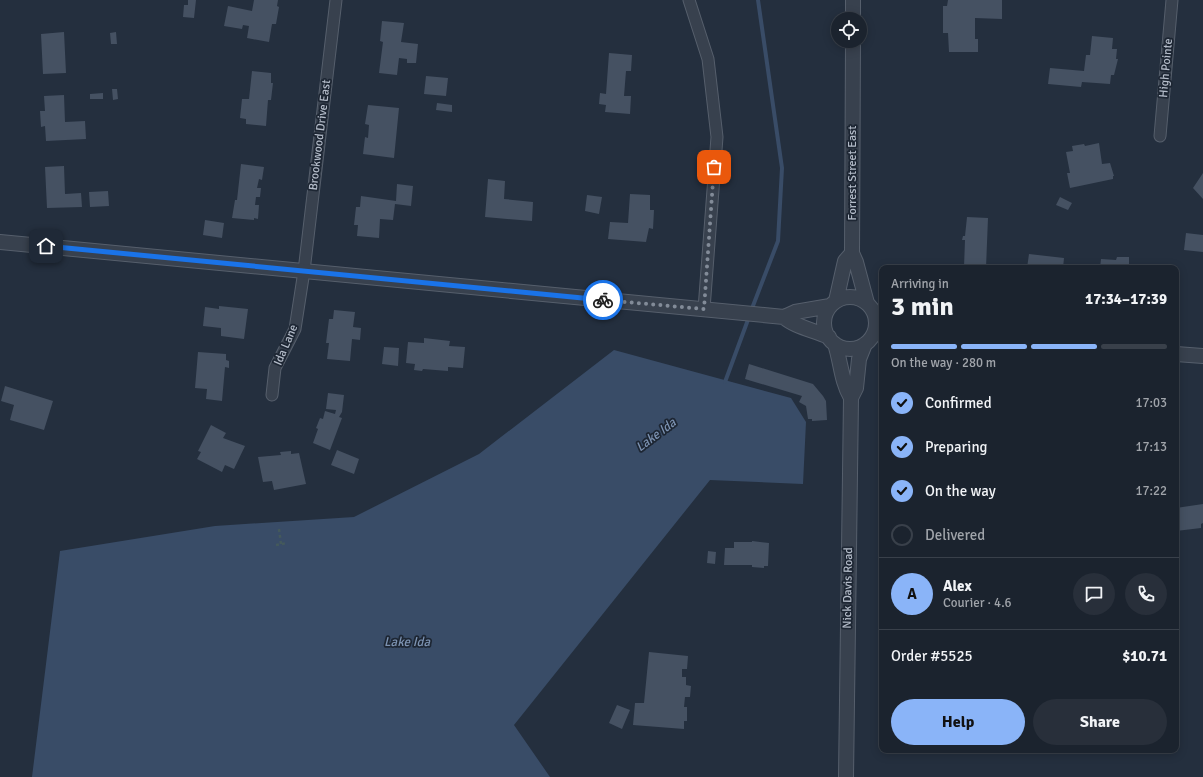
<!DOCTYPE html>
<meta charset="utf-8">
<style>
:root{--surface:#1b232e;--page:#282f3a;--text:#f1f3f6;--muted:#a0a4aa;--line:#39404a;--accent:#8ab4f8}
body{margin:0;font-family:Signika,sans-serif;background:var(--page);color:var(--text);height:100vh;display:flex;flex-direction:column;font-size:15px;white-space:nowrap}
*{box-sizing:border-box;margin:0}
p{font-size:13px;color:var(--muted)}
.icon{flex:none;width:22px;height:22px;fill:none;stroke:currentColor;stroke-width:2;stroke-linecap:round;stroke-linejoin:round}
.map{position:relative;flex:1;overflow:hidden}
.drawer{position:absolute;left:879px;top:265px;width:300px;height:488px;display:flex;flex-direction:column;background:var(--surface);border-radius:8px;box-shadow:0 2px 10px #0003,0 0 0 1px var(--line)}
.drawer>*{flex:none}
.tools{position:absolute;left:831px;top:12px;display:grid;gap:8px}
.tools a{display:grid;place-items:center;width:36px;height:36px;border-radius:50%;background:var(--surface);box-shadow:0 2px 10px #0003,0 0 0 1px var(--line);font-size:20px}
.pin{position:absolute;display:grid;place-items:center;width:34px;height:34px;color:#fff;margin:-17px;border-radius:8px;box-shadow:0 2px 6px #0006}
.courier{position:absolute;display:grid;place-items:center;width:40px;height:40px;margin:-20px;border:3px solid #1a73e8;border-radius:50%;background:#fff;color:#222;box-shadow:0 1px 5px #0007}
.headline em{font-style:normal;font-weight:700}
.headline div{display:flex;flex-direction:column-reverse}
.headline{display:flex;align-items:center;justify-content:space-between;height:68px;padding:0 12px}
h1{font-size:26px;font-weight:700;line-height:30px}
.bar{display:grid;grid-template-columns:repeat(4,1fr);gap:6px 4px;align-content:center;height:48px;padding:0 12px}
.bar i{height:5px;border-radius:3px;background:var(--line)}
.bar .active{background:var(--accent)}
.bar p{grid-column:span 4}
.line{display:flex;align-items:center;gap:10px;padding:0 12px;border-top:1px solid var(--line)}
.line div{flex:1}
.round{display:grid;place-items:center;flex:none;width:42px;height:42px;border-radius:21px;background:var(--page)}
ol{padding:0 12px;list-style:none}
li{display:flex;align-items:center;gap:12px;height:44px}
li p{margin-inline-start:auto}
li .icon{padding:4px;border-radius:50%;background:var(--accent);color:#111;stroke-width:4}
li:last-child{color:var(--muted)}
li i{width:22px;height:22px;border:2px solid var(--line);border-radius:50%}
.cta{display:flex;gap:8px;margin-top:auto;padding:8px 12px}
.cta a{flex:1;height:46px;border-radius:24px;background:var(--accent);color:#111;font-size:16px;font-weight:700;line-height:46px;text-align:center}
.cta a+a{background:var(--page);color:var(--text)}
.map>svg:first-child{display:block}
.water{fill:#394c67}
.lines{fill:none;stroke-linecap:round;stroke-linejoin:round}
.stream{stroke:#394c67;stroke-width:4}
.building{fill:#455162}
.minor-casing{stroke:#565f6c;stroke-width:13}
.tertiary-casing{stroke:#565f6c;stroke-width:16}
.path{stroke:#44595c;stroke-width:2.5;stroke-dasharray:3 3;stroke-linecap:butt}
.minor{stroke:#38414e;stroke-width:11}
.tertiary{stroke:#38414e;stroke-width:14}
.done{stroke:#828b98;stroke-width:4;stroke-dasharray:0 7.2}
.route{stroke:#1a73e8;stroke-width:5}
.labels{text-anchor:middle;dominant-baseline:central;stroke-width:3.5;stroke-linejoin:round;paint-order:stroke}
.street-label{font-size:12px;fill:#b4bcc9;stroke:#1d2633}
.water-label{font-size:13px;font-style:italic;fill:#7c92b1;stroke:#1d2633}
</style>
<div class="map">
<svg width="1203" height="777" viewBox="0 0 1203 777">
<rect width="100%" height="100%" fill="#242f3e"/>
<!-- water -->
<path class="water" d="M614,350l177,48 15,24 -3,62 -93,-4 -196,245 36,52h-518l28,-226 155,-25 139,-9 125,-63z"/>
<g class="lines">
<!-- stream -->
<path class="stream" d="M751,311l27,-70 4,-73 -24,-168
M725,382l24,-65"/>
</g>
<!-- building -->
<path class="building" d="M188,0h8l-2,18 -11,-1 1,-12h4z
M254,0h24l-1,6 2,1 -3,17h-4l-3,18 -22,-4 2,-12 -6,-1 -1,4 -18,-3 4,-20 24,5z
M948,0h54v19l-27,-1v21h3v13h-29l-1,-19h-5v-27h4z
M382,21l22,2 -3,19 17,2 -2,19h-9v-4l-8,-1 -2,17 -18,-2 4,-31 -3,-1z
M64,32l2,41 -23,1 -2,-40z
M116,32l1,12h-6l-1,-11z
M1092,36l21,2 -1,11h5l-1,10h2l-4,16h-3l-1,9 -28,-2 -1,5 -33,-3 2,-16 34,3 2,-16h4z
M609,53l23,2 -1,16h-5l-2,25h7l-1,18 -25,-2 1,-7 -7,-1 1,-11 6,1z
M252,71l19,2v10h2l-2,17h-3l-2,26 -20,-2v-5l-6,-1 2,-19h7z
M426,76l22,2 -2,18 -22,-2z
M112,89h5l1,10 -5,1z
M103,93v6h-13v-5z
M64,95l1,27 20,-1 1,18 -40,2 -1,-15 -4,1 -1,-16h5l-1,-15z
M437,103l15,2v7l-16,-2z
M368,105l31,3 -5,50 -31,-4 2,-17 3,1 1,-13 -4,-1z
M1099,143l3,21 8,-1 4,13h-1v3l-43,9 -3,-15h3l-4,-21 7,-1 -1,-5 12,-2 1,2z
M241,164l23,3 -2,13 -3,-1 -2,9h4l-1,9h-4l-1,8h4l-1,14 -4,-1v2l-22,-2 3,-18h2z
M64,166l1,28 16,-1 1,14 -35,1 -2,-41z
M1203,173v26l-10,-11z
M488,179l17,2 -1,18 29,3 -1,19 -47,-4z
M397,184l16,2 -2,20 -16,-2 -2,16 -13,-1 -1,19 -22,-2 1,-11h-4l2,-18h4l1,-11 35,5z
M108,191l1,15 -19,1 -1,-15z
M630,194l20,1v15h4l-1,19 -4,-1 -3,14 -38,-3 2,-17 18,1z
M587,195l15,2 -3,17 -14,-3z
M1060,197l12,6 -4,7 -12,-5z
M967,217l21,1 -2,50 -22,-1 1,-27h-3l1,-4h2z
M205,220l19,3 -2,15 -19,-3z
M1186,233l17,2v17l-19,-2z
M1029,254l35,4 -1,10h-36z
M1117,257h12v8l10,-1 2,2 10,2h-51l1,-9 15,1z
M219,306l29,3 -4,30 -23,-3v-8l-18,-2 2,-19 14,2z
M334,310l21,2 -2,15 8,1 -1,12 -8,-1 -2,22 -23,-2 2,-16h-3l3,-24h4z
M424,338l26,3 -1,5 16,1 -2,21 -15,-1v4l-25,-2 -1,2 -8,-1 1,-6 -9,-1 2,-21 16,1z
M384,347l15,1 -1,18 -16,-2z
M198,352l28,2v6l3,1v7l-4,-1 -3,34 -16,-2 1,-10 -12,-1z
M749,364l64,20 10,12 3,5 1,19 -15,1v-2h-4l-2,-13 -7,-4 3,-6 -57,-17z
M5,386l48,15 -9,29 -34,-10 4,-15 -13,-4z
M328,393l16,2 -2,17 -3,5 3,1 -12,32 -17,-7 5,-14 -2,-1 4,-10 3,1 2,-8 10,3 1,-4 -10,-1z
M211,425l15,8 -3,5 22,8 -11,23 -9,-4 -3,7 -25,-13 4,-7 -3,-1z
M337,450l22,9 -5,15 -23,-9z
M291,451v3l8,-1 7,31 -32,6 -2,-9 -9,1 -5,-25 23,-2 -1,-3z
M1203,504v19l-2,1v4l-25,3v-23z
M752,541l17,2 -1,23h-4v2l-12,-1v-2h-28l1,-17h9v-6h18z
M708,551l8,1 -1,12 -8,-1z
M649,652l39,4 -1,13h-5v8h4v8l5,1 -1,11h-5l-1,10h3v14h-3v8l-51,-4 2,-22h9z
M617,705l13,5 -8,19 -13,-6z"/>
<g class="lines">
<!-- minor casing -->
<g class="minor-casing">
<path id="minor" d="M689,0l19,59 9,78 -13,172
M1160,136l12,-136
M272,395l3,-27 20,-39 9,-58 32,-271"/>
</g>
<!-- tertiary casing -->
<g class="tertiary-casing">
<path id="tertiary" d="M853,19v-19
M853,41l-1,212 4,9 11,41
M0,242l784,75 11,-5 35,-6
M824 323a26 26 0 1 1 52 0a26 26 0 1 1-52 0Z
M836,301l9,-40 7,-8
M784,317c11,10 30,13 45,20
M835,344c6,18 6,37 16,54
M1176,354l27,2
M846,777l5,-379 5,-10 3,-29 6,-15"/>
</g>
<!-- path -->
<path class="path" d="M279,529l2,15
M276,545l11,-2"/>
<!-- minor -->
<use href="#minor" class="minor"/>
<!-- tertiary -->
<use href="#tertiary" class="tertiary"/>
</g>
<g class="lines">
<!-- done -->
<path class="done" d="M603,300l101,9 10,-142"/>
<!-- route -->
<path class="route" d="M46,246l557,54"/>
</g>
<g class="labels">
<!-- street labels -->
<g class="street-label">
<text transform="translate(1166 68) rotate(-85)">High Pointe</text>
<text transform="translate(320 135) rotate(-83)">Brookwood Drive East</text>
<text transform="translate(852 173) rotate(-90)">Forrest Street East</text>
<text transform="translate(286 345) rotate(-67)">Ida Lane</text>
<text transform="translate(848 588) rotate(-89)">Nick Davis Road</text>
</g>
<!-- water labels -->
<g class="water-label">
<text transform="translate(656 435) rotate(-37)">Lake Ida</text>
<text x="407" y="642">Lake Ida</text>
</g>
</g>
</svg>
<div class="tools">
<a><svg class="icon" aria-label="locate" viewBox="0 0 24 24"><circle cx="12" cy="12" r="6"/><path d="M12 2v4M12 18v4M2 12h4M18 12h4"/></svg></a>
</div>
<div class="pin" style="left:714px;top:167px;background:#ea580c"><svg class="icon" aria-label="bag" viewBox="0 0 24 24"><path d="M5 8h14l-1 12H6zM9 8a3 3 0 0 1 6 0"/></svg></div>
<div class="pin" style="left:46px;top:246px;background:#1f2937"><svg class="icon" aria-label="home" viewBox="0 0 24 24"><path d="M3 11l9-7 9 7M6 9v11h12V9"/></svg></div>
<div class="courier" style="left:603px;top:300px"><svg class="icon" aria-label="bike" viewBox="0 0 24 24"><circle cx="6" cy="16" r="4"/><circle cx="18" cy="16" r="4"/><path d="M6 16l4-8h5l3 8M10 8l3 8H6M13 5h3"/></svg></div>
<section class="drawer">
<div class="headline"><div><h1>3 min</h1><p>Arriving in</p></div><em>17:34–17:39</em></div>
<div class="bar"><i class="active"></i><i class="active"></i><i class="active"></i><i></i><p>On the way · 280 m</p></div>
<ol>
<li><svg class="icon" aria-label="check" viewBox="0 0 24 24"><path d="M5 12l5 5 9-10"/></svg>Confirmed<p>17:03</p></li>
<li><svg class="icon" aria-label="check" viewBox="0 0 24 24"><path d="M5 12l5 5 9-10"/></svg>Preparing<p>17:13</p></li>
<li><svg class="icon" aria-label="check" viewBox="0 0 24 24"><path d="M5 12l5 5 9-10"/></svg>On the way<p>17:22</p></li>
<li><i></i>Delivered</li>
</ol>
<div class="line" style="height:72px"><b class="round" style="background:var(--accent);color:#111">A</b><div><b>Alex</b><p>Courier · 4.6</p></div><a class="round"><svg class="icon" aria-label="chat" viewBox="0 0 24 24"><path d="M4 5h16v11H9l-5 4z"/></svg></a><a class="round"><svg class="icon" aria-label="phone" viewBox="0 0 24 24"><path d="M5 4h4l2 5-3 2q2 4 5 5l2-3 5 2v4C11 20 4 13 5 4z"/></svg></a></div>
<div class="line" style="height:52px"><div>Order #5525</div><b>$10.71</b></div>
<div class="cta"><a>Help</a><a>Share</a></div>
</section>
</div>
